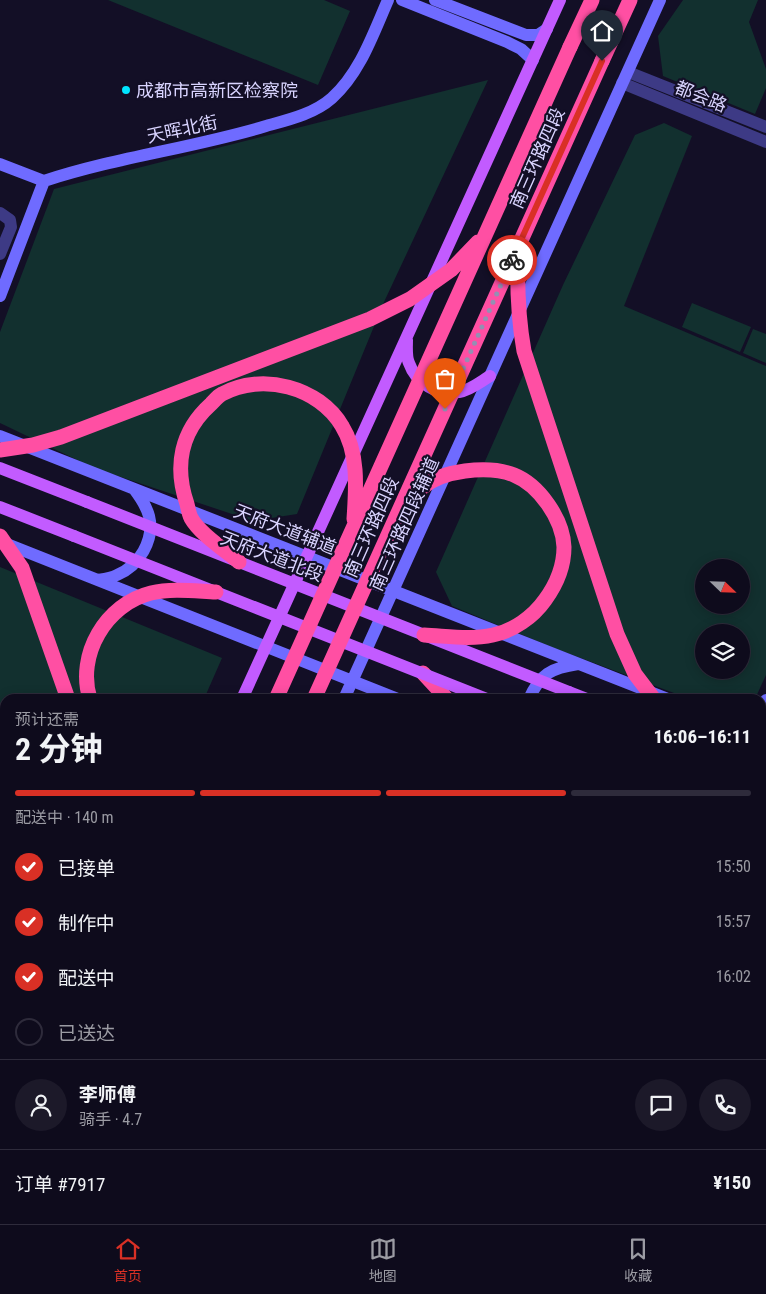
<!DOCTYPE html>
<html lang="zh">
<meta charset="utf-8">
<style>
:root{--surface:#0e0b1c;--page:#1c1929;--text:#f1f3f6;--muted:#9b9ba3;--line:#2e2b3b;--accent:#d93025}
body{margin:0;font-family:"Roboto Condensed","Noto Sans SC",sans-serif;background:var(--page);color:var(--text);height:100vh;display:flex;flex-direction:column;font-size:19px;white-space:nowrap}
*{box-sizing:border-box;margin:0}
p{font-size:16px;color:var(--muted)}
.icon{flex:none;width:28px;height:28px;fill:none;stroke:currentColor;stroke-width:2;stroke-linecap:round;stroke-linejoin:round}
.map{position:relative;flex:1;overflow:hidden}
.panel{position:absolute;left:0px;top:694px;width:766px;height:531px;display:flex;flex-direction:column;background:var(--surface);border-radius:15px 15px 0 0;box-shadow:0 2px 12px #0003,0 0 0 1px var(--line)}
.panel>*{flex:none}
.needle{width:32px;rotate:113deg}
.fabs{position:absolute;left:695px;top:559px;display:grid;gap:10px}
.fabs a{display:grid;place-items:center;width:55px;height:55px;border-radius:50%;background:var(--surface);box-shadow:0 2px 12px #0003,0 0 0 1px var(--line);font-size:25px}
.pin{position:absolute;display:grid;place-items:center;width:42px;height:42px;color:#fff;margin:-51px -21px;border-radius:50% 50% 50% 0;rotate:-45deg;box-shadow:0 0 5px #0007}
.pin .icon{rotate:45deg}
.courier{position:absolute;display:grid;place-items:center;width:50px;height:50px;margin:-25px;border:4px solid #d93025;border-radius:50%;background:#fff;color:#222;box-shadow:0 1px 6px #0007}
.overview em{font-style:normal;font-weight:700}
.overview div{display:flex;flex-direction:column-reverse}
.overview{display:flex;align-items:center;justify-content:space-between;height:85px;padding:0 15px}
h1{font-size:32px;font-weight:700;line-height:38px}
.bar{display:grid;grid-template-columns:repeat(4,1fr);gap:8px 5px;align-content:center;height:60px;padding:0 15px}
.bar i{height:6px;border-radius:4px;background:var(--line)}
.bar .active{background:var(--accent)}
.bar p{grid-column:span 4}
.line{display:flex;align-items:center;gap:12px;padding:0 15px;border-top:1px solid var(--line)}
.line div{flex:1}
.round{display:grid;place-items:center;flex:none;width:52px;height:52px;border-radius:26px;background:var(--page)}
ol{padding:0 15px;list-style:none}
li{display:flex;align-items:center;gap:15px;height:55px}
li p{margin-inline-start:auto}
li .icon{padding:5px;border-radius:50%;background:var(--accent);color:#fff;stroke-width:4}
li:last-child{color:var(--muted)}
li i{width:28px;height:28px;border:2px solid var(--line);border-radius:50%}
.dock{display:flex;justify-content:space-around;align-items:center;height:70px;border-top:1px solid var(--line);background:var(--surface);font-size:14px;color:var(--muted)}
.dock a{display:grid;justify-items:center;gap:2px}
.dock .active{color:var(--accent)}
.map>svg:first-child{display:block}
.green{fill:#12302f;fill-rule:evenodd}
.lines{fill:none;stroke-linecap:round;stroke-linejoin:round}
.street{stroke:#3d3a85;stroke-width:12}
.secondary{stroke:#6f6bff;stroke-width:12}
.primary{stroke:#c25bff;stroke-width:12}
.highway{stroke:#ff4fa3;stroke-width:15}
.primary-bridge{stroke:#c25bff;stroke-width:12}
.highway-bridge{stroke:#ff4fa3;stroke-width:15}
.done{stroke:#948fb3;stroke-width:5;stroke-dasharray:0 9}
.route{stroke:#d93025;stroke-width:6}
.poi-dot{fill:#00e5ff;stroke:#130f26;stroke-width:2}
.labels{text-anchor:middle;dominant-baseline:central;stroke-width:4.5;stroke-linejoin:round;paint-order:stroke}
.poi-label{font-size:18px;fill:#d9d4ff;stroke:#130f26;text-anchor:start}
.street-label{font-size:18px;fill:#d9d4ff;stroke:#130f26}
</style>
<div class="map">
<svg width="766" height="1224" viewBox="0 0 766 1224">
<rect width="100%" height="100%" fill="#130f26"/>
<!-- green -->
<path class="green" d="M108,0h216l26,11 -32,74z
M683,0h75l-9,22 17,47v19l-11,26 -92,-38 -5,-40z
M488,80l-104,222 -87,212 -44,7 -159,-53 -94,-45v-91l54,-143z
M664,123l28,13 -68,170 142,60v309l-11,24h-65l-136,-51 -102,-42 -16,-34 127,-287 72,-150zM704,568h37v37h-37zM704,632h37v38h-37z
M692,303l59,24 -11,25 -58,-25z
M753,329l13,5v29l-23,-10z
M0,567l222,91 -18,41h-199v329l-5,-3z
M0,1074l5,2v87l-5,11z"/>
<g class="lines">
<!-- street -->
<path class="street" d="M628,72l138,55
M622,83l144,59
M0,213l10,7 1,7 -11,27
M176,1224l2,-4"/>
<!-- secondary -->
<path class="secondary" d="M402,0l105,42 14,7 12,11
M435,0l91,35h12l9,-6
M0,164l44,17
M44,181c73,-24 149,-33 222,-55 22,-6 48,-12 66,-28 28,-25 41,-64 56,-98
M0,296l44,-115
M0,436l668,263
M2,542l396,157
M98,580c6,-1 13,-2 19,-5 22,-9 38,-35 32,-59 -3,-11 -9,-19 -15,-27
M344,699l316,-699
M529,699c11,-25 22,-31 49,-35
M761,711l5,-11
M761,735l5,2
M761,840l5,2
M0,1044l5,2
M0,1060l5,2
M761,1123l5,2
M380,1220l9,4
M408,1220l9,4
M122,1224l2,-4"/>
<!-- primary -->
<path class="primary" d="M407,340c0,7 -1,17 2,23 7,20 29,34 50,29 12,-2 21,-10 31,-16
M0,468l87,34
M0,507l74,29
M569,692l18,7
M242,699l318,-699
M761,767l5,2
M761,807l5,1
M10,1224l2,-4"/>
<!-- highway -->
<path class="highway" d="M570,47l22,-47
M602,61l28,-61
M423,673l24,26
M39,1224l2,-4
M77,1224l2,-4"/>
<!-- primary-bridge -->
<path class="primary-bridge" d="M87,502l482,190
M74,536l413,163"/>
<!-- highway-bridge -->
<path class="highway-bridge" d="M518,253c-1,33 0,65 6,98l93,283 18,40 19,25
M0,450l33,-5 28,-8 309,-118 40,-20 41,-29 27,-28
M407,504c5,-6 10,-13 16,-17 12,-10 27,-14 42,-16 16,-2 34,-2 49,4 25,10 49,44 50,72 0,19 -8,38 -19,53 -12,17 -32,31 -52,35 -23,5 -46,1 -69,0
M0,536l22,32 46,131
M239,562c-14,-12 -39,-28 -48,-44 -2,-4 -3,-10 -4,-14 -13,-38 -6,-73 24,-100 3,-3 7,-8 11,-10 40,-22 97,-7 120,32 17,27 14,63 12,93
M90,699c-14,-44 16,-95 61,-106 21,-5 43,-2 65,-1
M276,699l294,-652
M314,699l288,-638"/>
</g>
<g class="lines">
<!-- done -->
<path class="done" d="M445,409l67,-149"/>
<!-- route -->
<path class="route" d="M512,260l90,-199"/>
</g>
<!-- markers -->
<circle class="poi-dot" cx="126" cy="90" r="5"/>
<g class="labels">
<!-- poi labels -->
<g class="poi-label">
<text x="136" y="90">成都市高新区检察院</text>
</g>
<!-- street labels -->
<g class="street-label">
<text transform="translate(701 96) rotate(22)">都会路</text>
<text transform="translate(182 129) rotate(-12)">天晖北街</text>
<text transform="translate(537 158) rotate(-66)">南三环路四段</text>
<text transform="translate(404 524) rotate(-66)">南三环路四段辅道</text>
<text transform="translate(371 527) rotate(-66)">南三环路四段</text>
<text transform="translate(285 529) rotate(21)">天府大道辅道</text>
<text transform="translate(272 556) rotate(21)">天府大道北段</text>
</g>
</g>
</svg>
<div class="fabs">
<a><svg class="needle" viewBox="-14 -14 28 28"><path d="M0-13l5 13h-10z" fill="#e53935"/><path d="M0 13l5-13h-10z" fill="#9b9ba3"/></svg></a>
<a><svg class="icon" aria-label="layers" viewBox="0 0 24 24"><path d="M12 4l9 5-9 5-9-5zM3 14l9 5 9-5"/></svg></a>
</div>
<div class="pin" style="left:445px;top:409px;background:#ea580c"><svg class="icon" aria-label="bag" viewBox="0 0 24 24"><path d="M5 8h14l-1 12H6zM9 8a3 3 0 0 1 6 0"/></svg></div>
<div class="pin" style="left:602px;top:61px;background:#1f2937"><svg class="icon" aria-label="home" viewBox="0 0 24 24"><path d="M3 11l9-7 9 7M6 9v11h12V9"/></svg></div>
<div class="courier" style="left:512px;top:260px"><svg class="icon" aria-label="bike" viewBox="0 0 24 24"><circle cx="6" cy="16" r="4"/><circle cx="18" cy="16" r="4"/><path d="M6 16l4-8h5l3 8M10 8l3 8H6M13 5h3"/></svg></div>
<section class="panel">
<div class="overview"><div><h1>2 分钟</h1><p>预计还需</p></div><em>16:06–16:11</em></div>
<div class="bar"><i class="active"></i><i class="active"></i><i class="active"></i><i></i><p>配送中 · 140 m</p></div>
<ol>
<li><svg class="icon" aria-label="check" viewBox="0 0 24 24"><path d="M5 12l5 5 9-10"/></svg>已接单<p>15:50</p></li>
<li><svg class="icon" aria-label="check" viewBox="0 0 24 24"><path d="M5 12l5 5 9-10"/></svg>制作中<p>15:57</p></li>
<li><svg class="icon" aria-label="check" viewBox="0 0 24 24"><path d="M5 12l5 5 9-10"/></svg>配送中<p>16:02</p></li>
<li><i></i>已送达</li>
</ol>
<div class="line" style="height:90px"><a class="round"><svg class="icon" aria-label="person" viewBox="0 0 24 24"><circle cx="12" cy="8" r="4"/><path d="M4 21q1-7 8-7t8 7"/></svg></a><div><b>李师傅</b><p>骑手 · 4.7</p></div><a class="round"><svg class="icon" aria-label="chat" viewBox="0 0 24 24"><path d="M4 5h16v11H9l-5 4z"/></svg></a><a class="round"><svg class="icon" aria-label="phone" viewBox="0 0 24 24"><path d="M5 4h4l2 5-3 2q2 4 5 5l2-3 5 2v4C11 20 4 13 5 4z"/></svg></a></div>
<div class="line" style="height:65px"><div>订单 #7917</div><b>¥150</b></div>
</section>
</div>
<nav class="dock">
<a class="active"><svg class="icon" aria-label="home" viewBox="0 0 24 24"><path d="M3 11l9-7 9 7M6 9v11h12V9"/></svg>首页</a>
<a><svg class="icon" aria-label="map" viewBox="0 0 24 24"><path d="M3 6l6-2 6 2 6-2v14l-6 2-6-2-6 2zM9 4v14M15 6v14"/></svg>地图</a>
<a><svg class="icon" aria-label="saved" viewBox="0 0 24 24"><path d="M7 4h10v16l-5-4-5 4z"/></svg>收藏</a>
</nav>
